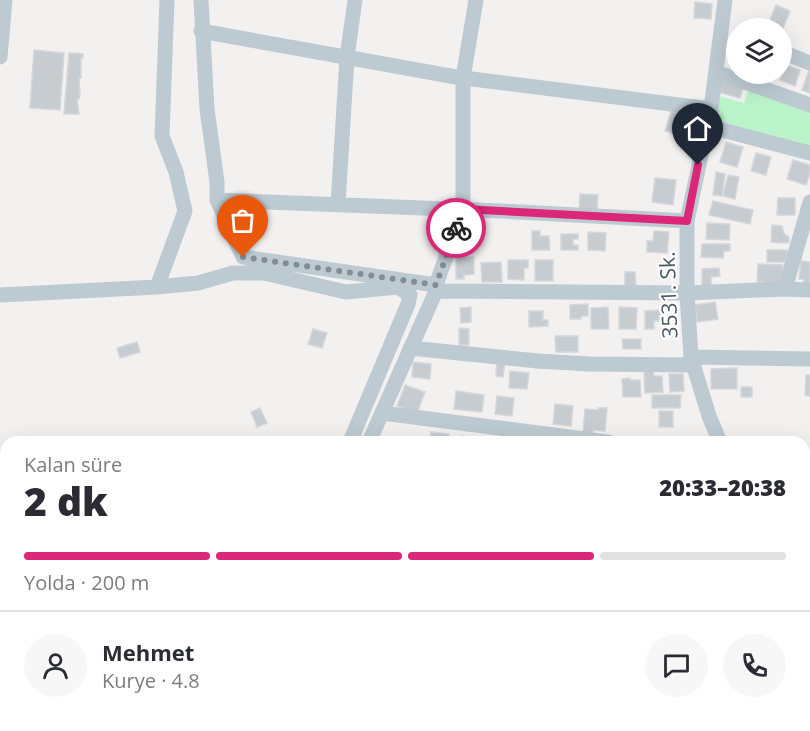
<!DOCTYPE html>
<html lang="tr">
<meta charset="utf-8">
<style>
:root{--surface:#fff;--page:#f7f7f7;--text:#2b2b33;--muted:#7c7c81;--line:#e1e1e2;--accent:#db2777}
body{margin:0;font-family:"Open Sans",sans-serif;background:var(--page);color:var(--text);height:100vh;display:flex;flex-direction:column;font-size:22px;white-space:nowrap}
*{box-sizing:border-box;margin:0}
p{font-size:20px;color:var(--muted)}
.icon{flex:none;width:33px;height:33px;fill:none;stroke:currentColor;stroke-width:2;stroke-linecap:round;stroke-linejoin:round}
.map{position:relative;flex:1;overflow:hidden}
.sheet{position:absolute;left:0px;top:436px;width:810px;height:296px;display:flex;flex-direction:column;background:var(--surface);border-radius:18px 18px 0 0;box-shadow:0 6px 24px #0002}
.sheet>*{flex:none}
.tools{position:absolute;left:726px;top:18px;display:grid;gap:12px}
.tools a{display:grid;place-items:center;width:66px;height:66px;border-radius:50%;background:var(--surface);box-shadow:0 6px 24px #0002;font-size:30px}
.pin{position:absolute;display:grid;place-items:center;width:51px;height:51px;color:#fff;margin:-62px -26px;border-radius:50% 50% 50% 0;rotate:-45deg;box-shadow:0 0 6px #0007}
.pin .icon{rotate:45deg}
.courier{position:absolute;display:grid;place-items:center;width:60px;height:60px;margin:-30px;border:4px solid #db2777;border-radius:50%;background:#fff;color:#222;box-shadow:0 2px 8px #0007}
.overview em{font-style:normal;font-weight:800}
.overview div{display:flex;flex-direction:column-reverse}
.overview{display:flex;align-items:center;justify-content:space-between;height:102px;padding:0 24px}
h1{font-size:39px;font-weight:800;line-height:45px}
.bar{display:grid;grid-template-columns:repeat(4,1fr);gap:9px 6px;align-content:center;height:72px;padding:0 24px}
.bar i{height:8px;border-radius:4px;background:var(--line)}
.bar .current{background:var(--accent)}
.bar p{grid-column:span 4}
.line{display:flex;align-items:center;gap:15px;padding:0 24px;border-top:2px solid var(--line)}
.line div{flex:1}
.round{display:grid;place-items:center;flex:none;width:63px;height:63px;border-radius:32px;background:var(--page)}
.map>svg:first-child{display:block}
.green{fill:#bbf4ca}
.building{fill:#c7ccd0;stroke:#d4d7dc;stroke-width:1.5}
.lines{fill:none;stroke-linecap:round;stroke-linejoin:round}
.minor{stroke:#bdcad1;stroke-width:15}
.done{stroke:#838d92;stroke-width:6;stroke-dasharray:0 10.8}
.route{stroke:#db2777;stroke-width:8}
.labels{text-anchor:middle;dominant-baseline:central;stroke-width:4.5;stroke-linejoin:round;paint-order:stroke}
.street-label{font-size:21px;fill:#465760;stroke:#fff}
</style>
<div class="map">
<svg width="810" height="731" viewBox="0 0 810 731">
<rect width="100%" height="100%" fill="#f3f0f0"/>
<!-- green -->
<path class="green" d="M749,89l61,19v41l-97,-29 6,-24 25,7z"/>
<!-- building -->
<path class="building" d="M695,2l17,2 -1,15 -17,-1z
M776,5l14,6 -8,20v-3l-14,-3z
M34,50l30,3 -4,57 -30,-2z
M69,53l14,1v4h-2v20h-2l1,17 -1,4h-2l2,15h-15z
M786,65l14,5 -5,16 -15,-6z
M809,70h1v23l-8,-3z
M722,77l22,6 -4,15 -22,-6z
M671,111l26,7 -5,20 -27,-7z
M726,142l17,5 -6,20 -17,-5z
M756,153l15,4 -5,18 -15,-4z
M793,160l17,5v9l-4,11 -19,-6z
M716,172l9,2 -3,22 -9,-1z
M728,175l11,2 -4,22 -12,-3z
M655,178l21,2 -3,25 -21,-3z
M580,194l18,1 -1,17 -18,-1z
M778,198h17v17h-18z
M713,201l40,9 -3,14 -41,-9z
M707,223l23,1 -1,16 -23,-1z
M772,225l10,1 2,8 5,3v6l-18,-1z
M532,231h8v5h9l1,14h-18z
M654,231l15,1 -2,21 -20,-1v-11h6z
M588,232l18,1 -1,18 -17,-1z
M561,234h17v5h-5v6h5v5h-17z
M702,244h28v7h-6l-1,7 -22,-1z
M767,250h20v12h-20z
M456,257h18v17l-10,1v4h-8z
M508,260h20v8h-4v12l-16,-1z
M535,260h18v21h-18z
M801,261l9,1v25l-7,-1 1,-7h-5z
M501,262l1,20h-20l-1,-19z
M758,264l25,1 -2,19 -17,1v-3h-7z
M719,268l1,8 -9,1v9h-9v-17z
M625,272h10l1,17h-11z
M715,302l3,17 -21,3 -2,-17z
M588,304v12h-7v3h-11v-14z
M471,307v15l-10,1 -1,-15z
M608,307l1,22h-18v-21z
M619,307l18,1 -1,21h-17z
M663,310l1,11h-10v8h-9v-18z
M529,311h14v9h5v6l-19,1z
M459,328l10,1v16h-10z
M313,329l14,4 -5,15 -14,-4z
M555,336h23v16h-22z
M622,339h19v10h-18z
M137,342l3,10 -20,6 -3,-10z
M413,362l18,2 -1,15 -18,-2z
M497,362h8l-2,15 -7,-1z
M737,368v21h-26v-20z
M510,371l19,2 -2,16 -18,-1z
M644,371h9l1,5h8l1,16 -18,1z
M669,374h14l1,17 -14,1z
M806,375h4v21l-5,-1z
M630,378v2h10l1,17h-18l-1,-18z
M405,385l20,7 -8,21 -20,-7z
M741,387h11v10h-11z
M456,391l28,4 -2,17 -28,-3z
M652,395h29l-1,13h-28z
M497,396l17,2 -2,18 -17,-2z
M555,404l18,2 -2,20 -18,-2z
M260,408l7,15 -10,4 -6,-15z
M598,408h9l-2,23 -12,-1v3l-10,-1 2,-23 13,1z
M659,411h14v16h-14z
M431,432l18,2 -1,8h-18z
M461,436l17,2v4h-18z
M706,726h15l5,1 -1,4h-20z"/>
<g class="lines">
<!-- minor -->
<path class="minor" d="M201,0l6,109 10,73v18l26,57 193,28v6l-67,151
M201,31l255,46 255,32
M782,52l28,11
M0,57l5,-57
M716,72l94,33
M707,126l103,27
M217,200l284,11 186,10
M338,204l9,-147 8,-57
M436,285l27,-76v-131l13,-78
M157,287l28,-76 -9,-39 -14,-36 5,-136
M785,289l25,-87
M436,291l251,2 98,-4 25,1
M0,295l157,-8 41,-4 35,-10h31l82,19 52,-5 12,8 -2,9 -58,138
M410,348l128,13 51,3 103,1
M691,357l119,2
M382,413l226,29
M720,442l-11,-26 -18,-59 -4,-64v-72l24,-112 14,-109
M804,471h6
M804,617l6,1
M0,694l6,21
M804,702l6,1
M9,726l1,5
M196,726v5
M218,726l1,5
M362,731l1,-5
M540,731l1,-5
M736,731l1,-5"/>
</g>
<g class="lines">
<!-- done -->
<path class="done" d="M243,257l193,28 20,-57"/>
<!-- route -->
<path class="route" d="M456,228l7,-19 224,12 11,-56"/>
</g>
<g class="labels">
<!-- street labels -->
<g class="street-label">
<text transform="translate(668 295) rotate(-92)">3531. Sk.</text>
</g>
</g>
</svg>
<div class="tools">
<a><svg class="icon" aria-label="layers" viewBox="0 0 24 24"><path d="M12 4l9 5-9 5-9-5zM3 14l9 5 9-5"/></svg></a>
</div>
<div class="pin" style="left:243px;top:257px;background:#ea580c"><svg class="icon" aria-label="bag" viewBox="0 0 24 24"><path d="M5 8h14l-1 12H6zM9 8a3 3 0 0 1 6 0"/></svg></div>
<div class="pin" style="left:698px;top:165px;background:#1f2937"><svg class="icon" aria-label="home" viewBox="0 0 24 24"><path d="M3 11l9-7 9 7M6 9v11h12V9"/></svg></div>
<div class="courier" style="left:456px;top:228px"><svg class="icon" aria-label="bike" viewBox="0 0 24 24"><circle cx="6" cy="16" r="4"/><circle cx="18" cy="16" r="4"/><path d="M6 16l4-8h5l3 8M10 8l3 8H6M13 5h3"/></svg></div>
<section class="sheet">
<div class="overview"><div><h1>2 dk</h1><p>Kalan süre</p></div><em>20:33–20:38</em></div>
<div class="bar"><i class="current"></i><i class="current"></i><i class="current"></i><i></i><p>Yolda · 200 m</p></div>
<div class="line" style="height:108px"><a class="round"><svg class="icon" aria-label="person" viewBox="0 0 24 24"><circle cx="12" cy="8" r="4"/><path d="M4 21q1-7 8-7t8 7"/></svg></a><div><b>Mehmet</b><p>Kurye · 4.8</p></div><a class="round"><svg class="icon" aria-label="chat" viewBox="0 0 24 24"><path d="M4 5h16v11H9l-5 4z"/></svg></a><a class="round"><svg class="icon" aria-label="phone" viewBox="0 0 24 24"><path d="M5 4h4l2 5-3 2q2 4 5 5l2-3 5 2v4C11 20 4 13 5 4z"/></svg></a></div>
</section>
</div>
